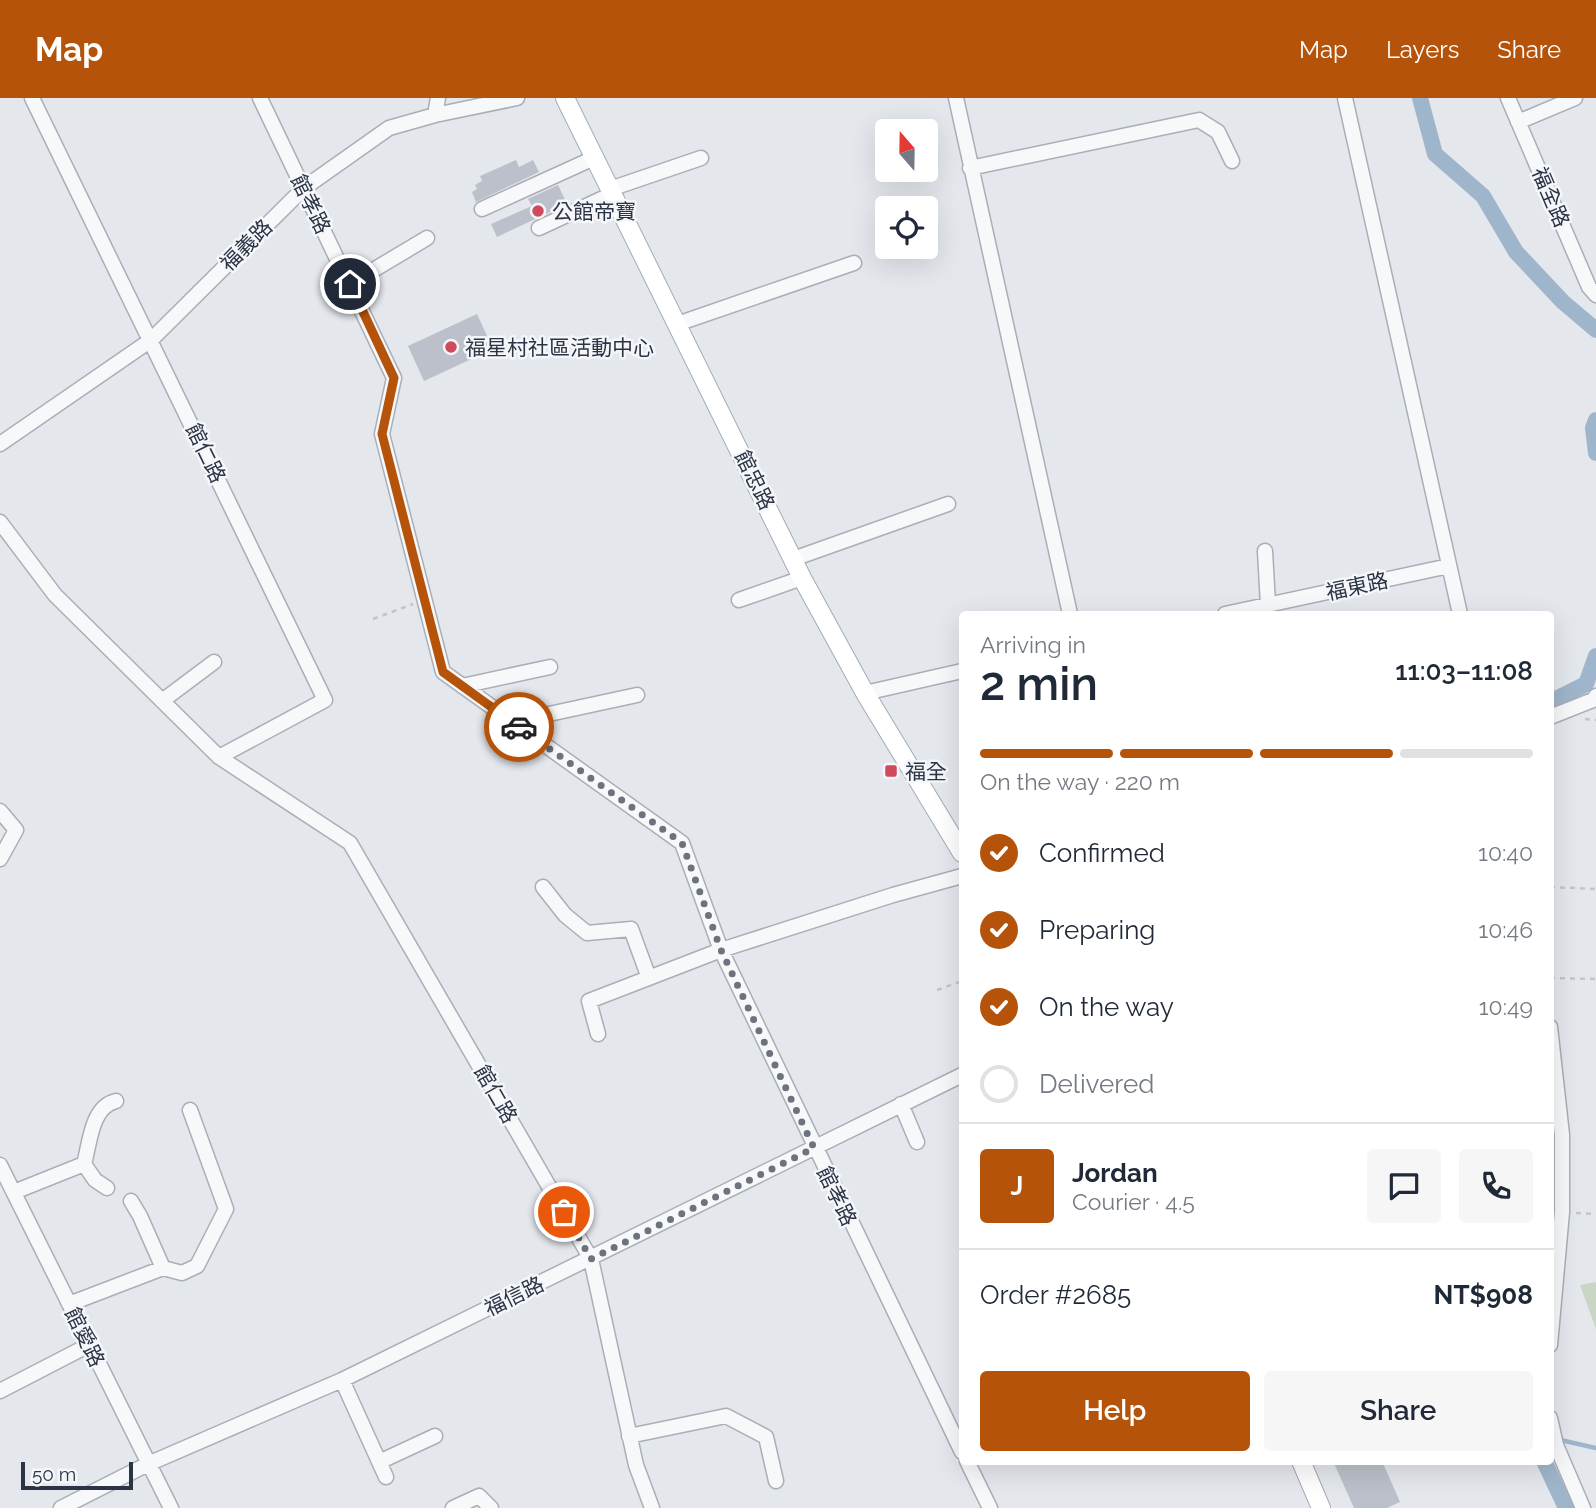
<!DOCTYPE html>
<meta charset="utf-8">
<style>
:root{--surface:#fff;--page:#f6f6f7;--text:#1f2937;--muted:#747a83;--line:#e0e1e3;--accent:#b45309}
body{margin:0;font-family:Raleway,"Noto Sans TC",sans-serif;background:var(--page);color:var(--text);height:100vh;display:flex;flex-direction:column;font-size:26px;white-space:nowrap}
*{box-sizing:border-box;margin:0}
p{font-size:23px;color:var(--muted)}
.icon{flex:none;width:38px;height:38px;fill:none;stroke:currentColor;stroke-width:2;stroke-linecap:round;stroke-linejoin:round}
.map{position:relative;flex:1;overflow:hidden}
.drawer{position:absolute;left:959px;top:513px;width:595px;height:854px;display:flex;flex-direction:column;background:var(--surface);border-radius:7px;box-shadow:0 7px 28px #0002}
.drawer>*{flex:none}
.needle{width:46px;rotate:340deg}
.buttons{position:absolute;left:875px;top:21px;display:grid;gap:14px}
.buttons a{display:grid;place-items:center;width:63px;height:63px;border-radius:7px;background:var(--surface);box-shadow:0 7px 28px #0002;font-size:35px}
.scale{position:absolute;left:21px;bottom:18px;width:112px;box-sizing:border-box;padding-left:7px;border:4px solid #2b3445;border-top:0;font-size:19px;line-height:24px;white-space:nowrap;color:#2b3445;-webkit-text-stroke:5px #f4f6f9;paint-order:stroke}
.pin{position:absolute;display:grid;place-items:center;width:60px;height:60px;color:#fff;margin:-30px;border:4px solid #fff;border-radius:50%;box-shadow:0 2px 7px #0007}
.courier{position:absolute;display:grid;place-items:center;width:70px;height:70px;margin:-35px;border:5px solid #b45309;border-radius:50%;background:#fff;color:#222;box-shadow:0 2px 9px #0007}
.head em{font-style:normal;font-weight:600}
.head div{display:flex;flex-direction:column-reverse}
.head{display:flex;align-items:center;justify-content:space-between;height:119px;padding:0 21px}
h1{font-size:46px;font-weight:600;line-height:52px}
.bar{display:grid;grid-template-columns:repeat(4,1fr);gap:10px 7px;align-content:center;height:84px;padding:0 21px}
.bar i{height:9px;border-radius:5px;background:var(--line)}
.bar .current{background:var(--accent)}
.bar p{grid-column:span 4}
.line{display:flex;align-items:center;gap:18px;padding:0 21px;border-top:2px solid var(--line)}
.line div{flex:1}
.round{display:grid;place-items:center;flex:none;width:74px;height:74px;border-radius:7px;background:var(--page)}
ol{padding:0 21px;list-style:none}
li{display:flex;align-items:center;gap:21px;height:77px}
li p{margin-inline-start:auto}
li .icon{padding:7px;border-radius:50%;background:var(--accent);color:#fff;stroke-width:4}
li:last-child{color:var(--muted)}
li i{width:38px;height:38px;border:4px solid var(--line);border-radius:50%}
.primary-button{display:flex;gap:14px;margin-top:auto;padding:14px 21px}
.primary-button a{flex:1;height:80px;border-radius:7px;background:var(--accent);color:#fff;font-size:28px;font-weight:600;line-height:80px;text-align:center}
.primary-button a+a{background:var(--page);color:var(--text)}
header{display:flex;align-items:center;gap:42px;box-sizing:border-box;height:98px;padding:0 35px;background:var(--accent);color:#fff}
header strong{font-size:33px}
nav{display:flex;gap:38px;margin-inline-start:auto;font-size:24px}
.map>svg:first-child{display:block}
.green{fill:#c9d6c5}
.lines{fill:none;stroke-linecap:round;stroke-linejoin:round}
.stream{stroke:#9fb5cb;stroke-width:4.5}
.canal{stroke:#9fb5cb;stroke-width:16}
.building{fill:#bbc0ca}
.minor-casing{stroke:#a9aeb7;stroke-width:17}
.major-casing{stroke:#a3abb8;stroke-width:20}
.path{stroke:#c2c5cb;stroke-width:2.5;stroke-dasharray:5 5;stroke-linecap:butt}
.minor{stroke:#f7f8fa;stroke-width:14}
.major{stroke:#fff;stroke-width:18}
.done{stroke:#6c737f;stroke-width:7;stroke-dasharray:0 12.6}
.route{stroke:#b45309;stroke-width:9}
.poi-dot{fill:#d04a5e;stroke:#f4f6f9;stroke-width:2.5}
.labels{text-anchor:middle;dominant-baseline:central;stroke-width:5;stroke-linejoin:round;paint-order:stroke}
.street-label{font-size:21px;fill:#2b3445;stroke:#f4f6f9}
.poi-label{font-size:21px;fill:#2b3445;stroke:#f4f6f9;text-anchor:start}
</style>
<header>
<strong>Map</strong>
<nav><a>Map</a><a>Layers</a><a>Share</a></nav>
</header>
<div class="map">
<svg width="1596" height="1410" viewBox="0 0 1596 1410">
<rect width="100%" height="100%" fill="#e4e7ec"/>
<!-- green -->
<path class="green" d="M1596,1184v47l-16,-44z"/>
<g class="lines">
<!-- stream -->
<path class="stream" d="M1556,1341l40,9"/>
<!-- canal -->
<path class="canal" d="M1420,0l15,56 48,42 33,56 47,50 33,28
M1596,322l-3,8 3,25
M1550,604l36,-18 10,-28
M1544,1363l22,47"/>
</g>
<!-- building -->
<path class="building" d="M516,62l3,7 14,-7 6,12 -63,30 -4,-10 5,-3 -2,-4 7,-4 -2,-5z
M558,87l9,19 -70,33 -6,-13 41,-18 -4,-7z
M477,216l16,35 -69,32 -16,-35z
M1333,1363h49l18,41 -13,6h-33z"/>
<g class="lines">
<!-- minor casing -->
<g class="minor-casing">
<path id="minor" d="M32,0l293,602 -106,57
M260,0l134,280 -12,56 61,238 239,171 39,107 241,502
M956,0l114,516
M1345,0l115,516
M1508,0l81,189 7,8
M435,17l3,-17
M1518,24l57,-24
M970,70l229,-48 19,12 14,29
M610,91l91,-31
M482,111l112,-51
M539,130l73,-34
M350,186l77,-46
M677,226l177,-61
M0,346l151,-104 153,-152 85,-60 46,-13 82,-17
M0,424l55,73 164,162 131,86 241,416 45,206 16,43
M1265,453l3,54
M793,461l155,-55
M739,502l63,-22
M1225,516l224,-48
M462,588l88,-19
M865,595l97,-22
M162,603l52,-39
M1550,619l43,-17 3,-4
M512,624l125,-27
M0,713l16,19 -16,29
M543,789l22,28 22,18 44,-4 18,49
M1550,929l12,108v77l-12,133
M598,936l-9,-33 132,-51 172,-55 69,-19
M901,1006l16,38
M84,1066l11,16 12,8
M0,1067l171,343
M14,1094l70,-28c6,-21 7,-57 32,-63
M131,1103l9,15 23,52
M69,1206l94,-36 19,5 15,-7 29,-57 -36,-99
M342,1282l44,97
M0,1293l89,-46
M1550,1320l6,27 27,63
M629,1338l97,-20 40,21 10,44
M967,1363l23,47
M379,1364l56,-26
M61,1410l87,-44 194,-84 620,-305
M453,1410l26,-12 12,12"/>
</g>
<!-- major casing -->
<g class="major-casing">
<path id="major" d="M565,0l237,480 63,115 97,160
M1301,1363l20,47"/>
</g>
<!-- path -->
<path class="path" d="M373,521l40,-15
M1585,621l11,1
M1550,789l46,2
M1550,880l46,1
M937,892l25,-9
M1576,1115l20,1"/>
<!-- minor -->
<use href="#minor" class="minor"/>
<!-- major -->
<use href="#major" class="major"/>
</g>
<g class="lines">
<!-- done -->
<path class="done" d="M519,629l163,116 39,107 93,198 -223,111 -27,-47"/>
<!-- route -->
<path class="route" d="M350,186l44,94 -12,56 61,238 76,55"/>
</g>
<!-- markers -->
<g class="poi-dot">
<circle cx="538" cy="113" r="7"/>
<circle cx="451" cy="249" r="7"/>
<rect x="884" y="666" width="14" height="14" rx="3.5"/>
</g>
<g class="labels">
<!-- street labels -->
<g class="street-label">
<text transform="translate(1551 99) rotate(67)">福全路</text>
<text transform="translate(311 106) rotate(64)">館孝路</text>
<text transform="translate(246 147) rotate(-45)">福義路</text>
<text transform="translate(206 355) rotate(64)">館仁路</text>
<text transform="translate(755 382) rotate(64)">館忠路</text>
<text transform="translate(1357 488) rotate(-12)">福東路</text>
<text transform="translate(496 996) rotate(60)">館仁路</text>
<text transform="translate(837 1098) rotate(64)">館孝路</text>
<text transform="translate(514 1198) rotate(-26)">福信路</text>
<text transform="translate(85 1239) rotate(64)">館愛路</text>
</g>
<!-- poi labels -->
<g class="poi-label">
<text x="552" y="113">公館帝寶</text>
<text x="465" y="249">福星村社區活動中心</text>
<text x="905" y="673">福全</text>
</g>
</g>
</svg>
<div class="buttons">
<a><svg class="needle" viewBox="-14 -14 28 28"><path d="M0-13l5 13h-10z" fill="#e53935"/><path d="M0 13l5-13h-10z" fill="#747a83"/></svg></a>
<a><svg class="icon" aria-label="locate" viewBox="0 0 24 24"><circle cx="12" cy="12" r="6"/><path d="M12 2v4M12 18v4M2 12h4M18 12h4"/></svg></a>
</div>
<div class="scale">50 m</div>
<div class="pin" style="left:564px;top:1114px;background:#ea580c"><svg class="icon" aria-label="bag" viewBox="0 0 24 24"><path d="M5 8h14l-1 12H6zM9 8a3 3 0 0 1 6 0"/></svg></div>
<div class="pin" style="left:350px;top:186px;background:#1f2937"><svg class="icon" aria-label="home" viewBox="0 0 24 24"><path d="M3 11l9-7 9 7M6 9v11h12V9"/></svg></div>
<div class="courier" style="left:519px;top:629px"><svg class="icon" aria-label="car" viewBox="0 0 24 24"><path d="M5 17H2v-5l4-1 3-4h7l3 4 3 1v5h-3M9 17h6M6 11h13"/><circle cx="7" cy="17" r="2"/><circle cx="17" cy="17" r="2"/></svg></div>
<section class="drawer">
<div class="head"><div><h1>2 min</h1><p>Arriving in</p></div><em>11:03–11:08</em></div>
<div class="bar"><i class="current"></i><i class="current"></i><i class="current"></i><i></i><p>On the way · 220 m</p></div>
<ol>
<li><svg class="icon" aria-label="check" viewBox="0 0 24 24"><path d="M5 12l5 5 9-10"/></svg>Confirmed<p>10:40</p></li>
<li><svg class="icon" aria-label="check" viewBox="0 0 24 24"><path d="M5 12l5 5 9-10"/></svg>Preparing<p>10:46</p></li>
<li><svg class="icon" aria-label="check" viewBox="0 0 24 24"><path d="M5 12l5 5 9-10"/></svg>On the way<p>10:49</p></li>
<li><i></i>Delivered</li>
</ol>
<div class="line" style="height:126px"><b class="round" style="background:var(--accent);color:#fff">J</b><div><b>Jordan</b><p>Courier · 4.5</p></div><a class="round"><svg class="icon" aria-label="chat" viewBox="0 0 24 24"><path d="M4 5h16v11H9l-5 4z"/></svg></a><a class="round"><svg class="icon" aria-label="phone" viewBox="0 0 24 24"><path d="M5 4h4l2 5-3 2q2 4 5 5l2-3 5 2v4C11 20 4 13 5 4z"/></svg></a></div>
<div class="line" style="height:91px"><div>Order #2685</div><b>NT$908</b></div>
<div class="primary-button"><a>Help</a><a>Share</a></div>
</section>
</div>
